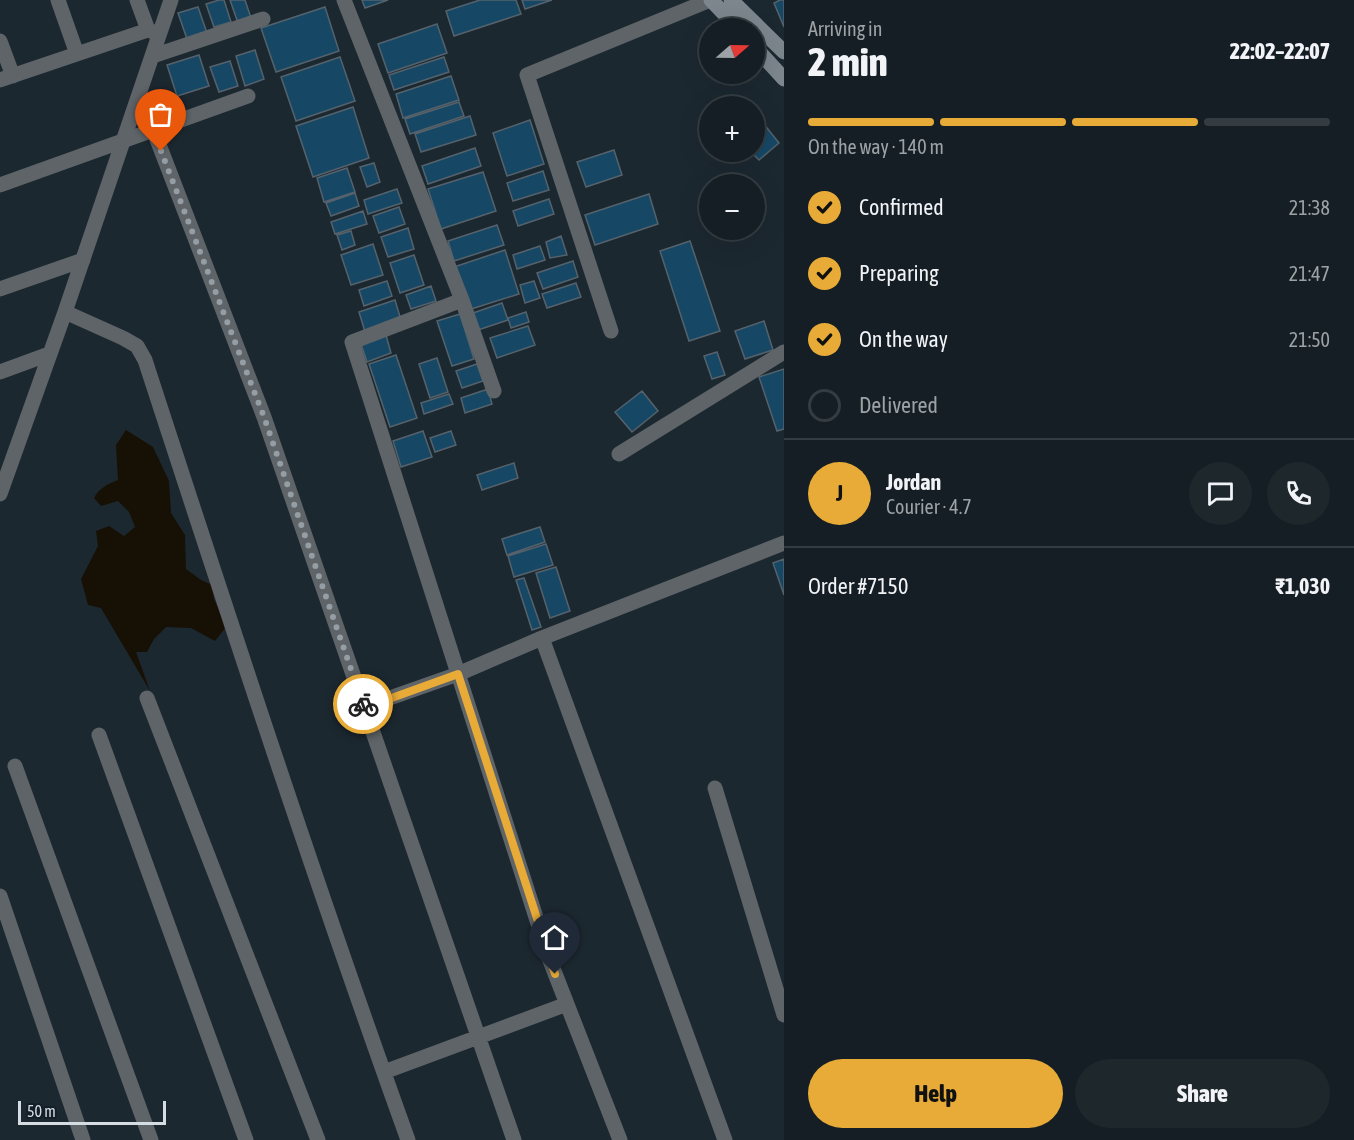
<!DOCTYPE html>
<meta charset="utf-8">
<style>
:root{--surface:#151e24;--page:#1e272c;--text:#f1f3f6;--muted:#9da2a6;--line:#343c41;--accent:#e8ab37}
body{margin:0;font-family:"Asap Condensed",sans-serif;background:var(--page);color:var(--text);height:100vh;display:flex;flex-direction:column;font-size:22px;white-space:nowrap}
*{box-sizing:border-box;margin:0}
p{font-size:20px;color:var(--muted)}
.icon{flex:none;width:33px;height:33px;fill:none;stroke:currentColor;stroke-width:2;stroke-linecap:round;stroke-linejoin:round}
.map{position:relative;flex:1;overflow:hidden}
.sheet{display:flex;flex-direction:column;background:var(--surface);width:570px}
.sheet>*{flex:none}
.needle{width:39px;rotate:70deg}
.tools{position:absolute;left:699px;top:18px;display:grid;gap:12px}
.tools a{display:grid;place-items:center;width:66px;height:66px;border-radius:50%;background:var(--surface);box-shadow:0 6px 24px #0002,0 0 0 2px var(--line);font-size:30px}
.scale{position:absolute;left:18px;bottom:15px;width:148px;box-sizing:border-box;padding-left:6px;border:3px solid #d5dde2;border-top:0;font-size:16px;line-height:21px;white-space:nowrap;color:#d5dde2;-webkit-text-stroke:4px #131e26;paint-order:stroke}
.pin{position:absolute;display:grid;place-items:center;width:51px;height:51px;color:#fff;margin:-62px -26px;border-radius:50% 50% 50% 0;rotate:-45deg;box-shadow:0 0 6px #0007}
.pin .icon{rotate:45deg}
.courier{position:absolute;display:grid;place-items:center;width:60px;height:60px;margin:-30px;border:4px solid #e8ab37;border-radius:50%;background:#fff;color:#222;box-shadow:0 2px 8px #0007}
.headline em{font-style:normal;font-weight:800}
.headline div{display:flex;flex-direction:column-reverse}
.headline{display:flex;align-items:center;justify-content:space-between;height:102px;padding:0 24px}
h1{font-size:39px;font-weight:800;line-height:45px}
.bar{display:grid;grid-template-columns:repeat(4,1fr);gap:9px 6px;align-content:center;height:72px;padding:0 24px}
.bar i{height:8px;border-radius:4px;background:var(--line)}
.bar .active{background:var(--accent)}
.bar p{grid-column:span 4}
.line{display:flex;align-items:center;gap:15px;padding:0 24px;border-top:2px solid var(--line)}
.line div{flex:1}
.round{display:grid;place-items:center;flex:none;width:63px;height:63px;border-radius:32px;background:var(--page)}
ol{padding:0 24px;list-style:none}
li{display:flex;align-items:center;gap:18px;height:66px}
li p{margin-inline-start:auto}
li .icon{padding:6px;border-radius:50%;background:var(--accent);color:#111;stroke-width:4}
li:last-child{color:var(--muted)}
li i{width:33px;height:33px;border:3px solid var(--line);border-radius:50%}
.cta{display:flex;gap:12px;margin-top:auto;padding:12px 24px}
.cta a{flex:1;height:69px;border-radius:36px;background:var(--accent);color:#111;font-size:24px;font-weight:800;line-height:69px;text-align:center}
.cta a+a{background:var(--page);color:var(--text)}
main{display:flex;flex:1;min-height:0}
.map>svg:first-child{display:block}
.water{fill:#171005}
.building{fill:#164866;stroke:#55626b;stroke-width:1.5}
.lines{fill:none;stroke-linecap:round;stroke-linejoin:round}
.street{stroke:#5e6468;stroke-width:15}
.secondary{stroke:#7d868d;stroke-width:15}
.done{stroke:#949ea4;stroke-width:6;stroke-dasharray:0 10.8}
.route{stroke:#e8ab37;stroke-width:8}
</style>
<main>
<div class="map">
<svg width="784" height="1140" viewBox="0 0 784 1140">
<rect width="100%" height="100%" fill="#1c2830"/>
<!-- water -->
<path class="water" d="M126,430l27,17 16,34 2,32 14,22 1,34 15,11 11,5 2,14 12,28 -11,14 -24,-13 -25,-1 -12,12 -7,13h-11l14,39 -49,-83 -13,-3 -7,-26 17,-33 -2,-15 13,-5 15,10 11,-9 -6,-15 -11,-11 -17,5 -7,-8c5,-10 14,-14 24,-18l-2,-35z"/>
<!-- building -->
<path class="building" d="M219,0h5l7,22 -17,5 -8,-23z
M230,0h15l6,18 -13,5z
M362,0h26l-23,8z
M480,0h36l5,14 -67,22 -8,-25z
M522,0h30l-27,9z
M780,0h4v27l-10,-24z
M198,7l9,26 -20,6 -9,-26z
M325,7l14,44 -63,21 -15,-44z
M437,24l10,29 -59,20 -10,-29z
M255,50l9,29 -19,7 -9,-30z
M199,55l10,31 -32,10 -10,-31z
M340,57l15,44 -59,20 -15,-44z
M444,57l5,15 -55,18 -5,-15z
M230,61l8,25 -19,6 -9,-25z
M451,76l8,24 -56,18 -7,-24z
M459,102l5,14 -54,18 -5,-15z
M353,107l16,51 -56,19 -17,-51z
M470,116l6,19 -55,17 -6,-18z
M759,118l20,25 -20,17 -8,-8h3v-30z
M530,120l14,44 -37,12 -14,-43z
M475,148l6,18 -53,18 -6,-18z
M614,150l8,25 -36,12 -9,-25z
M374,163l6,19 -13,5 -7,-20z
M347,168l8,24 -31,10 -7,-24z
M543,171l6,19 -36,11 -6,-18z
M483,172l13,39 -55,18 -13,-40z
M397,189l5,14 -34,11 -4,-14z
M355,193l4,13 -28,10 -5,-13z
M649,194l9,30 -63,21 -10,-30z
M549,199l5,15 -36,12 -5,-15z
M399,207l6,17 -26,9 -6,-17z
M363,211l4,13 -32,10 -4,-12z
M497,225l7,20 -50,16 -6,-20z
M408,228l6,21 -26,8 -7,-20z
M351,231l4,14 -13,5 -5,-15z
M561,236l6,19 -17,3 -4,-16z
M690,241l30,90 -31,10 -29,-90z
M373,244l10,31 -32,10 -10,-30z
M540,246l5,14 -28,9 -4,-14z
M505,250l14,44 -51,16 -14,-43z
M414,255l10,30 -24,8 -10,-30z
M573,261l5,16 -35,12 -6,-16z
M387,281l5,15 -28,10 -5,-16z
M534,281l6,17 -15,5 -5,-18z
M576,283l5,14 -34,11 -5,-14z
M431,286l5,15 -25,8 -5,-14z
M395,300l6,20 -36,12 -6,-20z
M502,303l6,17 -30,10 -5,-17z
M526,312l3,10 -18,6 -3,-10z
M460,314l14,45 -22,7 -15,-45z
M764,321l9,29 -28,9 -10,-28z
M528,326l7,19 -38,13 -7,-20z
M386,335l5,18 -24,9 -6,-18z
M717,352l8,23 -13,4 -8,-23z
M396,355l21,63 -27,9 -21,-63z
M437,358l11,34 -18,6 -11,-34z
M477,364l6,17 -21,7 -6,-17z
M784,369v60l-7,2 -18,-54z
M488,389l4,15 -27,9 -4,-15z
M642,391l16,20 -26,21 -17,-20z
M449,394l4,10 -29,10 -3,-11z
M423,431l9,26 -31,10 -8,-26z
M451,431l5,14 -21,7 -5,-14z
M514,463l4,15 -36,12 -5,-15z
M540,527l5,15 -38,13 -5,-16z
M546,544l7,21 -39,12 -6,-21z
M784,559v36l-11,-32z
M556,567l14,44 -20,7 -14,-45z
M524,578l17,49 -9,3 -16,-50z"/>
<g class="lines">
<!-- street -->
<path class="street" d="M58,0l19,54
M137,0l11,30
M344,0l118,300 32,91
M0,41l13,35
M153,56l110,-37
M0,80l148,-50 11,4
M153,129l111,288 250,723
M0,185l248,-89
M0,289l83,-29
M462,300l-110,42 197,616 71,182
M65,312l58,26 14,8 8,14c85,261 170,522 263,780
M611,331l-84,-256 183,-75
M0,372l49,-18
M619,454l165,-102
M0,494l65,-182 106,-312
M542,638l183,502
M147,698l171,442
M364,707l94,-33 84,-36 242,-95
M99,735l147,405
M15,766l136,374
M715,788l69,227
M0,896l83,244
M384,1072l183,-68"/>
<!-- secondary -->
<path class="secondary" d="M711,0l27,28
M731,0l53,52
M754,46l30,33"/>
</g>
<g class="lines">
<!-- done -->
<path class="done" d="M161,151l103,266 99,287"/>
<!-- route -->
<path class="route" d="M363,704l1,4 94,-34 97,300"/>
</g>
</svg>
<div class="tools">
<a><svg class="needle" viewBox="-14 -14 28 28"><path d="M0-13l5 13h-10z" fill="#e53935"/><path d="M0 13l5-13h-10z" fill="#9da2a6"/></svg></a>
<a>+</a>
<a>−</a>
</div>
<div class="scale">50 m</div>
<div class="pin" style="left:161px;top:151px;background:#ea580c"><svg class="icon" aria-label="bag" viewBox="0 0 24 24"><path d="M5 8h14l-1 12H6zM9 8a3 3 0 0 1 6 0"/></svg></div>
<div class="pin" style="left:555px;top:974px;background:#1f2937"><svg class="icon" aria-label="home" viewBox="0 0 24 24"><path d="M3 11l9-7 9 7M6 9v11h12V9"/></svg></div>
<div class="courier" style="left:363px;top:704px"><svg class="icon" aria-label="bike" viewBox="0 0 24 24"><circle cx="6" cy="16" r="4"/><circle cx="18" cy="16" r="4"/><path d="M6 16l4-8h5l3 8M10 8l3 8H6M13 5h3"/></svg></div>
</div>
<section class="sheet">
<div class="headline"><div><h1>2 min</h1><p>Arriving in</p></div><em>22:02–22:07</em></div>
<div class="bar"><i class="active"></i><i class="active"></i><i class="active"></i><i></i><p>On the way · 140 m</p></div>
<ol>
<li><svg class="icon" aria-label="check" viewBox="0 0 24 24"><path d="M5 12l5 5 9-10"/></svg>Confirmed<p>21:38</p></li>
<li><svg class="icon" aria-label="check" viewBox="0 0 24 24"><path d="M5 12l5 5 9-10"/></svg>Preparing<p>21:47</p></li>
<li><svg class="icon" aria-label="check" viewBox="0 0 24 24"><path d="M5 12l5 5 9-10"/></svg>On the way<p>21:50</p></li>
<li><i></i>Delivered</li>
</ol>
<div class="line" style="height:108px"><b class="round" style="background:var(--accent);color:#111">J</b><div><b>Jordan</b><p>Courier · 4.7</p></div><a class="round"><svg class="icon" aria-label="chat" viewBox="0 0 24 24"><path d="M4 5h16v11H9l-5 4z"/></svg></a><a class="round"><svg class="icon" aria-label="phone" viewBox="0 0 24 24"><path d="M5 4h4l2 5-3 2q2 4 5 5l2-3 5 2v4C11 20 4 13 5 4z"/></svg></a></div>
<div class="line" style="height:78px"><div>Order #7150</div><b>₹1,030</b></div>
<div class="cta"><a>Help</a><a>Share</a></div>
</section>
</main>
